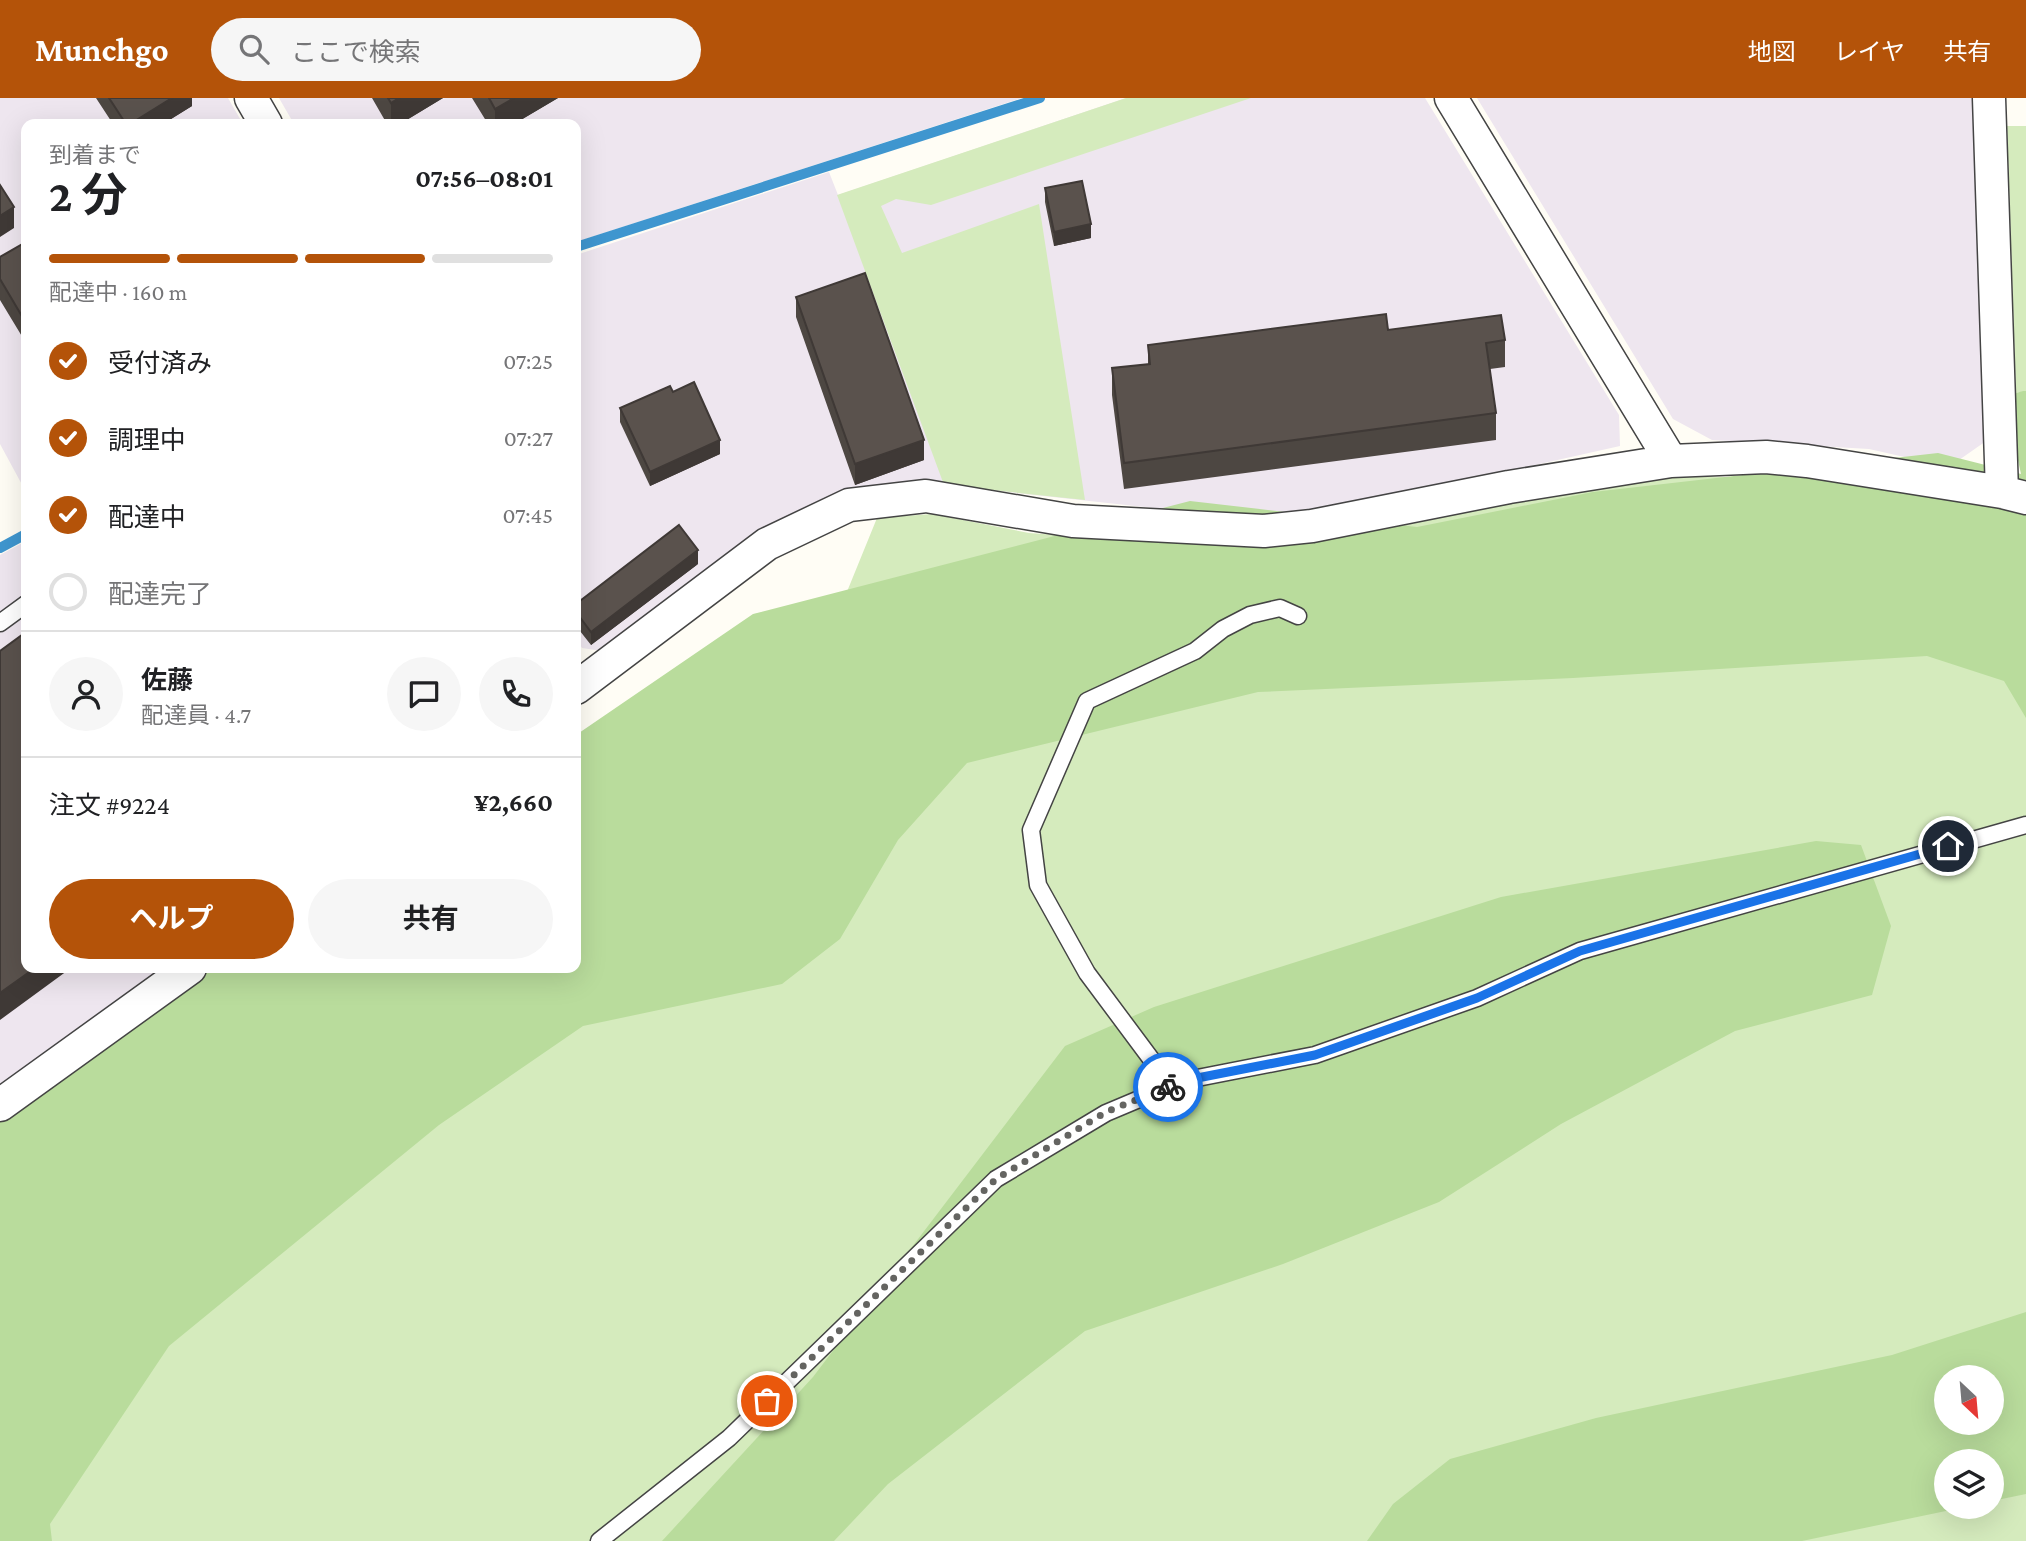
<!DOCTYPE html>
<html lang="ja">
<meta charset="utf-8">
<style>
:root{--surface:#fff;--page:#f6f6f6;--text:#202124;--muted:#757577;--line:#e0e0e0;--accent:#b45309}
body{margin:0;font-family:"Crimson Pro","Noto Sans JP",serif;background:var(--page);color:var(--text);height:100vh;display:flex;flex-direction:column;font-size:26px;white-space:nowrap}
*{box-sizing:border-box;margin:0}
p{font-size:23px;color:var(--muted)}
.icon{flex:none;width:38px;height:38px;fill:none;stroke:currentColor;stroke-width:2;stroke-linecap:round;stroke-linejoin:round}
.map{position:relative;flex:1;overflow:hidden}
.side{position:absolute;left:21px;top:21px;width:560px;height:854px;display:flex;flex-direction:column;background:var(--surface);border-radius:14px;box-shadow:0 7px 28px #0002}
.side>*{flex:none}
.needle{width:46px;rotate:154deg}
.buttons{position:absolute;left:1934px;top:1267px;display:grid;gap:14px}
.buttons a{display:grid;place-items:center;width:70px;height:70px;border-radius:50%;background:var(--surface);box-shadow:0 7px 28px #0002;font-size:35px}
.pin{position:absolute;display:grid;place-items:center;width:60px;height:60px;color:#fff;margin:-30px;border:4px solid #fff;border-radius:50%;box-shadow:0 2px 7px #0007}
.courier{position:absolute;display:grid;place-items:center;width:70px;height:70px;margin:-35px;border:5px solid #1a73e8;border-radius:50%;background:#fff;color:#222;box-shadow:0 2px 9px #0007}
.head em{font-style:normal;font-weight:700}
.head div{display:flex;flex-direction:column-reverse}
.head{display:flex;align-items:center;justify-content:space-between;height:119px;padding:0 28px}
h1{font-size:46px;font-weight:700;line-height:52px}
.bar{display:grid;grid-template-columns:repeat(4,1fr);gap:10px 7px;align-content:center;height:84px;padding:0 28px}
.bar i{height:9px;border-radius:5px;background:var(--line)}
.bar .current{background:var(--accent)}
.bar p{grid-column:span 4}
.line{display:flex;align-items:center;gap:18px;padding:0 28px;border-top:2px solid var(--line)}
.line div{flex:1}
.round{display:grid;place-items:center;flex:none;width:74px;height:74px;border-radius:37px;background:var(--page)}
ol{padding:0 28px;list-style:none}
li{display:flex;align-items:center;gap:21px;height:77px}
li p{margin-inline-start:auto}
li .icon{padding:7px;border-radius:50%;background:var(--accent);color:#fff;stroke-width:4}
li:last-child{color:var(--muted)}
li i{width:38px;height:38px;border:4px solid var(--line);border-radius:50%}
.primary-button{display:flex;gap:14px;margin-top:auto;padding:14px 28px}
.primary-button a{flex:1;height:80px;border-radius:42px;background:var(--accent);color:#fff;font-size:28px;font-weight:700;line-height:80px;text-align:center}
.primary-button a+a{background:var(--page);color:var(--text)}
header{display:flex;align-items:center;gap:42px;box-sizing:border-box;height:98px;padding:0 35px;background:var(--accent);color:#fff}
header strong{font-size:33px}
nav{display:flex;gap:38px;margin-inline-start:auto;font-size:24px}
.search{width:490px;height:63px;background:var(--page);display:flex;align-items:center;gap:18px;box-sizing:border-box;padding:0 24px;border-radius:38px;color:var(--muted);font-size:26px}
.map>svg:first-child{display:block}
.industrial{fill:#eee6ef}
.green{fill:#d5ebbd;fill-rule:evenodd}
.forest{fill:#b9dc9c;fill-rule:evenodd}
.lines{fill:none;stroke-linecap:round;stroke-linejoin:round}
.stream{stroke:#3f96cf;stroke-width:10}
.service-casing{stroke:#444;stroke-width:19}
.minor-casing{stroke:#444;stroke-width:35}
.service{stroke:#fff;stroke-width:16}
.minor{stroke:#fff;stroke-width:32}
.wall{fill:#4d4742}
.shaded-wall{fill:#3f3936}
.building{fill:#5a524d;stroke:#3f3936;stroke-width:2}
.done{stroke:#646461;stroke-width:7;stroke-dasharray:0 12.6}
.route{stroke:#1a73e8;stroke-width:9}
</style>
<header>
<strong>Munchgo</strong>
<div class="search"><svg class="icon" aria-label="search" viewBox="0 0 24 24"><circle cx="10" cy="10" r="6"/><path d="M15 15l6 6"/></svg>ここで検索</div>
<nav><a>地図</a><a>レイヤ</a><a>共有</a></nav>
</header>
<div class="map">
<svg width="2026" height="1443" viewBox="0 0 2026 1443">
<rect width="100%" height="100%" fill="#fffdf5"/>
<!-- industrial -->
<path class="industrial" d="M0,0h228l15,26h-217v368l-26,-48z
M279,0h743l-446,144v-118h-282z
M1126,0h299l194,317 1,31 -219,49 -138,25 -319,-35 -49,-2 -40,9 -253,159 -20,-3 -6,-10v-383l253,-83 9,23z
M1477,0h502l10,341 -40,28 -80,-18 -157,-9 -39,-21z
M26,443v427h137l-163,118v-531z"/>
<!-- green -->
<path class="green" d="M1126,0h125l-320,107 -35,-6 -15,7 21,47 137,-49 46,296 -141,-15 -107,-290z
M2007,28h19v265l-10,2z
M1645,376l160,6 221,32v1029h-2026v-189l576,-384 268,-369 33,-81 55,-4 97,19 225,16 63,-5zM1946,1279h46v46h-46zM1946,1363h46v46h-46z"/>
<!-- forest -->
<path class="forest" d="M2023,293h3v327l-22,-37 -77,-25 -354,22 -315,14 -291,71 -69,77 -58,99 -58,45 -199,42 -144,99 -270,221 -119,178 2,17h-52v-423l207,-150h369v-233l177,-121 437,-113 227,26 176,-35 345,-39 83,21 -5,-23v-58z
M1816,743l45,4 30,81 -19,69 -137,36 -174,93 -122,78 -156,62 -198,67 -197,153 -54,57h-172l151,-164 252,-331 89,-39 347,-110z
M2026,1214v182l-34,7v-40h-46v46h19l-163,34h-435l26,-37 57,-45 146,-41 296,-63zM1992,1279v46h-46v-46z"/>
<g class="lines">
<!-- stream -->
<path class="stream" d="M576,149l464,-149
M0,450l26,-14"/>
<!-- service casing -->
<g class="service-casing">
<path id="service" d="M1298,518l-18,-8 -30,7 -27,14 -28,22 -108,50 -56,129 7,55 49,88 73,98 22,10 133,-26 162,-57 103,-47 446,-126
M0,525l26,-19
M599,1443l130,-103 267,-259 110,-66 76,-32"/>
</g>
<!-- minor casing -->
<g class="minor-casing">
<path id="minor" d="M251,0l15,26
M1451,0l220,363
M1989,0l13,394
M576,590l191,-144 82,-39 77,-9 147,25 191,10 48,-5 197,-39 162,-26 95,-4 41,4 195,31 24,6
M0,1007l190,-137"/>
</g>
<!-- service -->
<use href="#service" class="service"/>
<!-- minor -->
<use href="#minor" class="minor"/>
</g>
<!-- wall -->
<path class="wall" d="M96,0h96v8l-29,18h-50z
M372,0h71l-43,26h-13z
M472,0h86l-44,26h-26z
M1045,90l46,50 -37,8 -9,-44z
M26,144v101l-26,-43v-43z
M796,199l128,163 -69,25 -59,-168z
M1388,232l117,10v27l-15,2 6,44v27l-372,49 -12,-94v-27l36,-4v-19z
M673,294l47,62 -70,32 -30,-64v-14z
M698,466l-107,81 -15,-19v-22z"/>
<!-- shaded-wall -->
<path class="shaded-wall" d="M172,0h20v8l-29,18h-33z
M399,0h44l-43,26h-9v-21z
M514,0h44l-44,26h-19v-15z
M14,109v21l-14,9v-21z
M1091,126v14l-37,8v-14z
M720,342v14l-70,32v-14z
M924,342v20l-69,25v-21z
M698,452v14l-107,81v-13z
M35,870h36l-71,52v-27z"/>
<!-- building -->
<path class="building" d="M109,0h63l-42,26h-4z
M388,0h11l-8,5z
M489,0h25l-19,11z
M1082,83l9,43 -37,8 -9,-44z
M0,87l14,22 -14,9z
M26,144v81l-26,-44v-22z
M865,175l59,167 -69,24 -59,-167z
M1386,216l2,16 113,-15 4,25 -19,3 10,70 -372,50 -12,-95 38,-4 -2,-19z
M694,284l26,58 -70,32 -30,-64 50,-22 3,6z
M679,427l19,25 -107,82 -15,-20v-8z
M26,534v336h9l-35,25v-342z"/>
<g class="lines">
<!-- done -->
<path class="done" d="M767,1303l229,-222 110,-67 62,-25"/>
<!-- route -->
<path class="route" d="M1168,989l14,-6 133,-26 162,-57 103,-47 368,-105"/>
</g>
</svg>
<div class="buttons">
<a><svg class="needle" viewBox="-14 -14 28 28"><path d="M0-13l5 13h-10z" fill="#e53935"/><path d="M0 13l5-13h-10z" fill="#757577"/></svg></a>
<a><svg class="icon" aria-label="layers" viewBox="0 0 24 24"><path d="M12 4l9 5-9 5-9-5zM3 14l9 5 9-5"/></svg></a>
</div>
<div class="pin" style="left:767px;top:1303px;background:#ea580c"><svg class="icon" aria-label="bag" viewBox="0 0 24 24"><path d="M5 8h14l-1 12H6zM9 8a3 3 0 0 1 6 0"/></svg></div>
<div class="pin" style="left:1948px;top:748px;background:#1f2937"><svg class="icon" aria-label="home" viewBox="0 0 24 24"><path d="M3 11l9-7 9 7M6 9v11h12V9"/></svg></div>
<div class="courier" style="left:1168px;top:989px"><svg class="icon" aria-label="bike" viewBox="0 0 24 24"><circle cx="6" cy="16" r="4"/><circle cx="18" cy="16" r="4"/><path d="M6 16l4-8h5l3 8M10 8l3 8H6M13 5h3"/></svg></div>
<section class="side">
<div class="head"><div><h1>2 分</h1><p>到着まで</p></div><em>07:56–08:01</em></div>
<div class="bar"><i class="current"></i><i class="current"></i><i class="current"></i><i></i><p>配達中 · 160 m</p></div>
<ol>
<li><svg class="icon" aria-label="check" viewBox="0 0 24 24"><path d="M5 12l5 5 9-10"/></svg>受付済み<p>07:25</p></li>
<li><svg class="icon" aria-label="check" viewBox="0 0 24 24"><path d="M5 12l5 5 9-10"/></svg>調理中<p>07:27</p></li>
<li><svg class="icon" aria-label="check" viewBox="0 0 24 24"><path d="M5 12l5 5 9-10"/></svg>配達中<p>07:45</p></li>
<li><i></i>配達完了</li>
</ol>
<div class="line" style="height:126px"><a class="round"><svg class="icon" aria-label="person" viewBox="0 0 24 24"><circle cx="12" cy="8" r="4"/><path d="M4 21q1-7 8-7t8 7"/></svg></a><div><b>佐藤</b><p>配達員 · 4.7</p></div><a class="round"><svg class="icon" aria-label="chat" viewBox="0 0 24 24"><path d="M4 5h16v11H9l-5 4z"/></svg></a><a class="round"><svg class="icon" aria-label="phone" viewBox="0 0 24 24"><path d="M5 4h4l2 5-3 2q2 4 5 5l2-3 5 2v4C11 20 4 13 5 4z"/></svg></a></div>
<div class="line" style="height:91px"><div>注文 #9224</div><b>¥2,660</b></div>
<div class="primary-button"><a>ヘルプ</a><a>共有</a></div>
</section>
</div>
